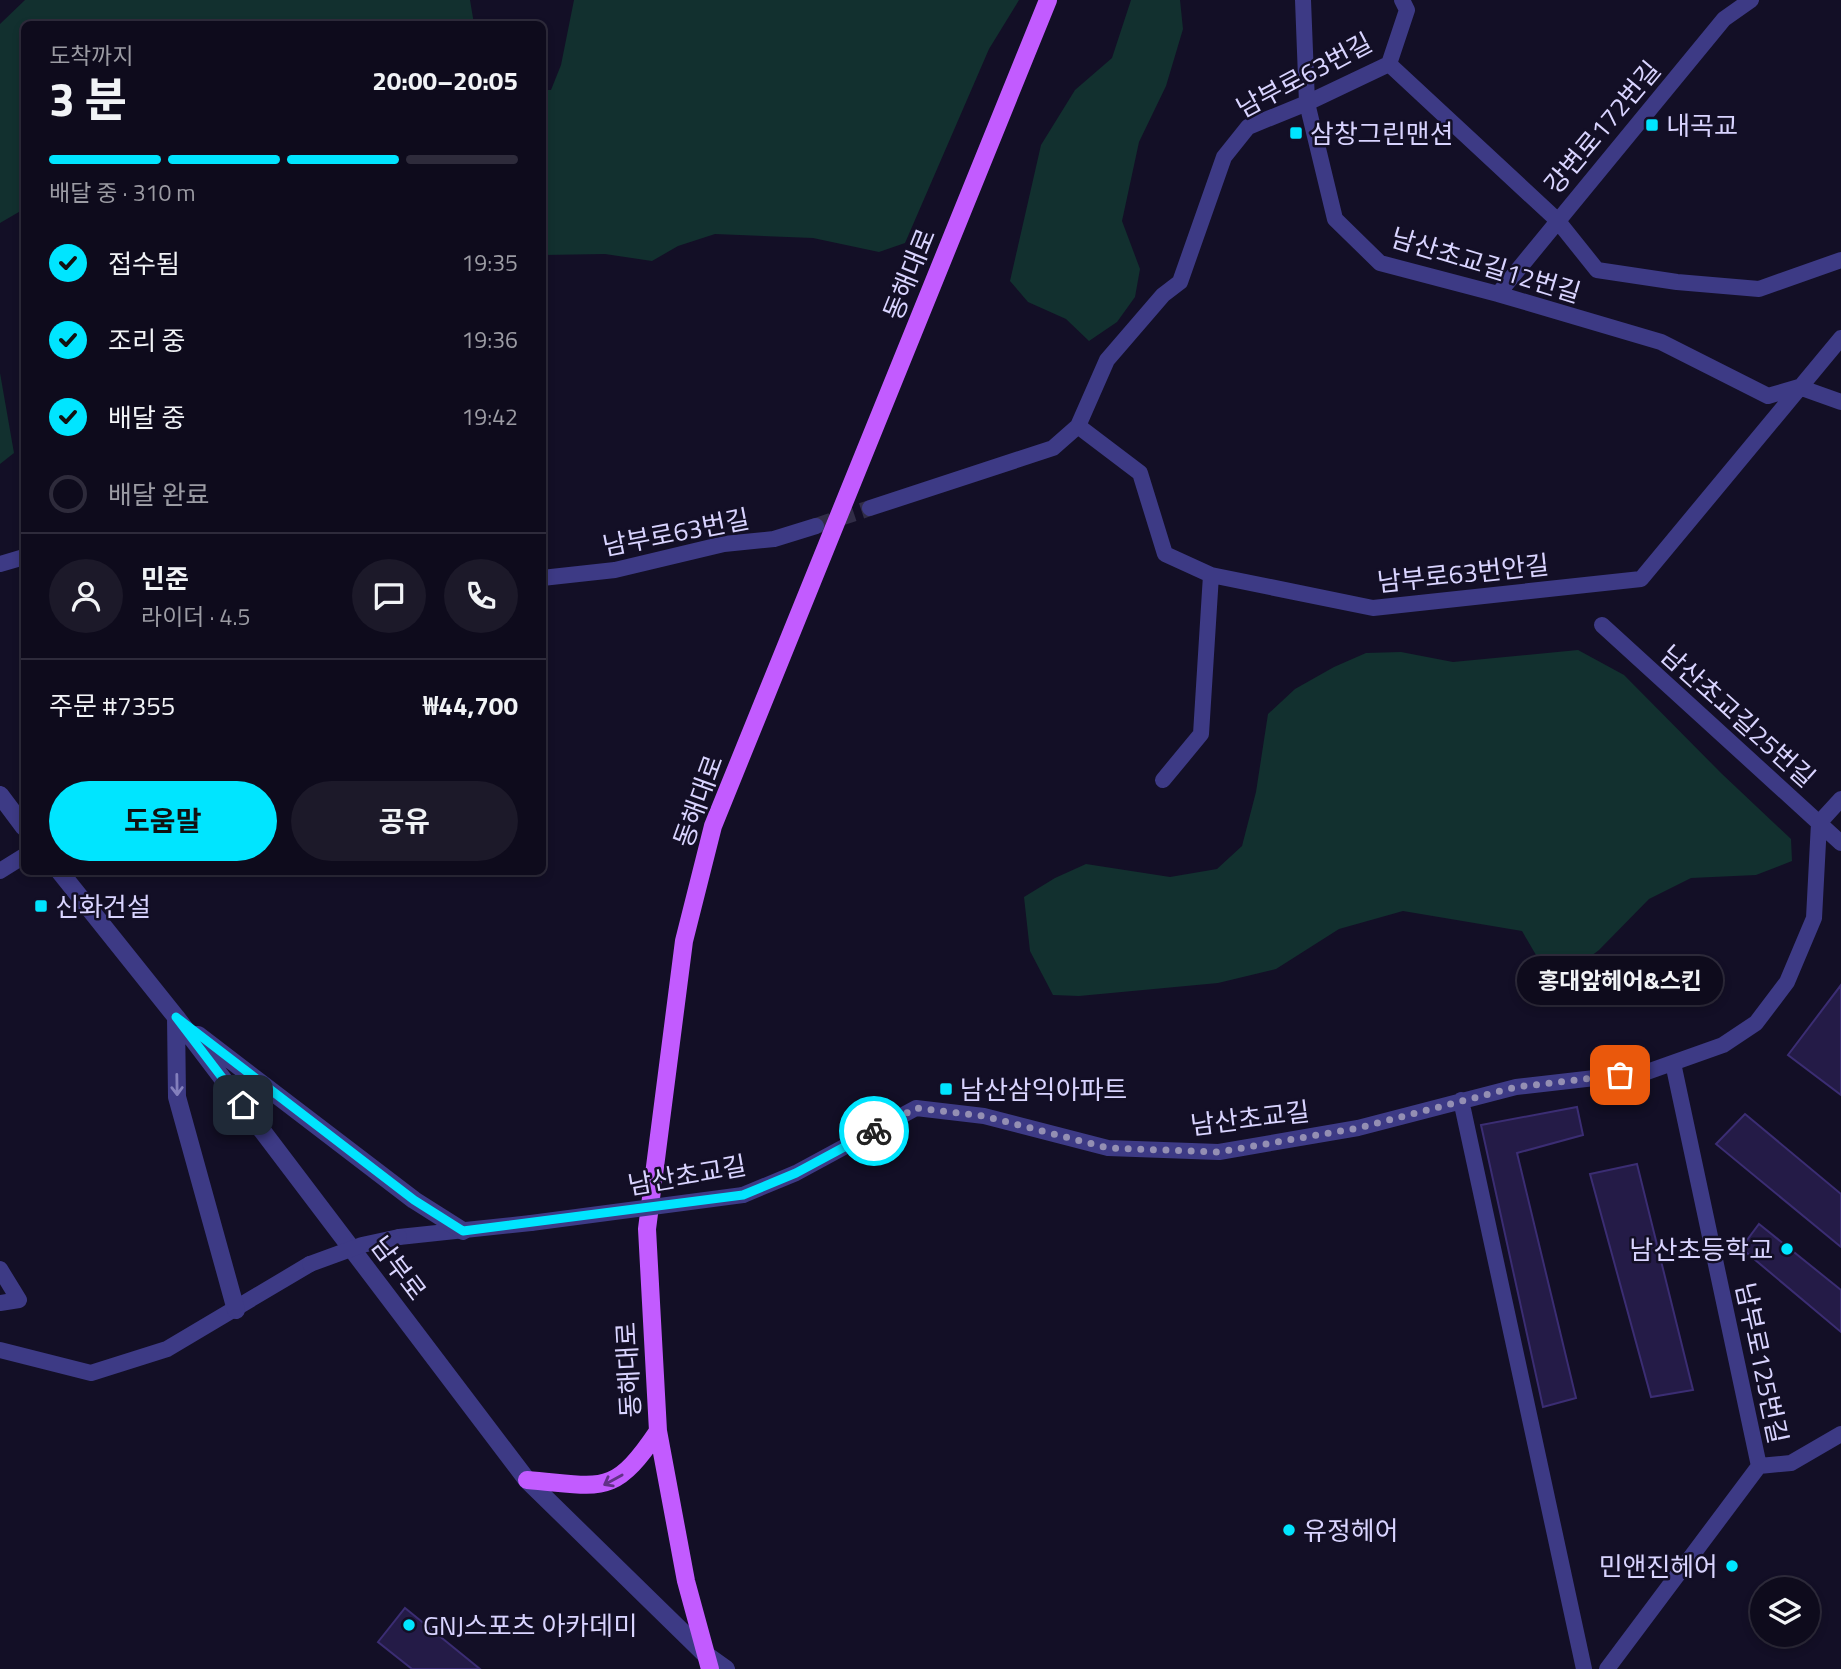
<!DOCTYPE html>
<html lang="ko">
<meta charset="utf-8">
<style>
:root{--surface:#0e0b1c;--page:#1c1929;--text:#f1f3f6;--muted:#9b9ba3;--line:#2e2b3b;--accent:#00e5ff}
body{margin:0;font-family:"Titillium Web","Noto Sans KR",sans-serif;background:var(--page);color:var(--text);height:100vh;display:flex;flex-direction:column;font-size:26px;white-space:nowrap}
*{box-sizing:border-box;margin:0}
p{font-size:23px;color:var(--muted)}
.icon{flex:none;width:38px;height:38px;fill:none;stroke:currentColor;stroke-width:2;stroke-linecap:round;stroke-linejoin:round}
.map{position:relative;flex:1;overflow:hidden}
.side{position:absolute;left:21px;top:21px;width:525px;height:854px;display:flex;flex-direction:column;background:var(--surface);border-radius:10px;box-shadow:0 4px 10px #0003,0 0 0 2px var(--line)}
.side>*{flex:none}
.buttons{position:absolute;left:1750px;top:1577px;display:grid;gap:14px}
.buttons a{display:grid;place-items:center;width:70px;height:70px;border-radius:50%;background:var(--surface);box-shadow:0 4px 10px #0003,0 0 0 2px var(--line);font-size:35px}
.pin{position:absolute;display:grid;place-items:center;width:60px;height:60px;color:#fff;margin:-30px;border-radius:14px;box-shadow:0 4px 10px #0006}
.courier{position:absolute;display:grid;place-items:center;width:70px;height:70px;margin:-35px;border:5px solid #00e5ff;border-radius:50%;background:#fff;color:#222;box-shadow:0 2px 9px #0007}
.bubble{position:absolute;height:49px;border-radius:24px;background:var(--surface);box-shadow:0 4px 10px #0003,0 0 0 2px var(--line);font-size:23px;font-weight:700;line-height:49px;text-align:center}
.overview em{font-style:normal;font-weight:700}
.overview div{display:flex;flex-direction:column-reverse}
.overview{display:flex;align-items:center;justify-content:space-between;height:119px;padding:0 28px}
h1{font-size:46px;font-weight:700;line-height:52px}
.bar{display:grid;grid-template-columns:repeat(4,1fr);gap:10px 7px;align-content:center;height:84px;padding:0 28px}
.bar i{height:9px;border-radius:5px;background:var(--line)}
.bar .selected{background:var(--accent)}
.bar p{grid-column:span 4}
.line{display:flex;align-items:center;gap:18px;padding:0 28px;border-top:2px solid var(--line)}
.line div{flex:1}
.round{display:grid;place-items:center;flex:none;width:74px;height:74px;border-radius:37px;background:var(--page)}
ol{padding:0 28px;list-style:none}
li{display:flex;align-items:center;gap:21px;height:77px}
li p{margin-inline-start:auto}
li .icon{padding:7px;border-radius:50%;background:var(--accent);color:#111;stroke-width:4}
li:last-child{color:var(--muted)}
li i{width:38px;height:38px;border:4px solid var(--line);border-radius:50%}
.primary-button{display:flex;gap:14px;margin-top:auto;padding:14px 28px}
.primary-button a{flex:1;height:80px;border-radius:42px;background:var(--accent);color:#111;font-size:28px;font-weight:700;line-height:80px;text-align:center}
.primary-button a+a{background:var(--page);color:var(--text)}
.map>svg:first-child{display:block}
.green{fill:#12302f}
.building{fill:#241b47;stroke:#3b2d73;stroke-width:2}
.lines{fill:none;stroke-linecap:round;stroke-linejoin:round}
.minor-tunnel{stroke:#312d47;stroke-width:16;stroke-dasharray:16 8;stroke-linecap:butt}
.minor{stroke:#3d3a85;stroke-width:16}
.tertiary{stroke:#3d3a85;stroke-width:18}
.primary{stroke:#c25bff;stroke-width:18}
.minor-bridge{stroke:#3d3a85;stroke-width:16}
.oneway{stroke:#837fbc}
.oneway2{stroke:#623188}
.done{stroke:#948fb3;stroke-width:7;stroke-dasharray:0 12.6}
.route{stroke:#00e5ff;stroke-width:9}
.poi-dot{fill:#00e5ff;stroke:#130f26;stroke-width:2.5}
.labels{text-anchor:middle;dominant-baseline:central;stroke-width:5;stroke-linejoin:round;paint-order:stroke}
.street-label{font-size:26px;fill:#d9d4ff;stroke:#130f26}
.poi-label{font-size:26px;fill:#d9d4ff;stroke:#130f26;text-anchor:start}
</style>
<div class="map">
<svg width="1841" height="1669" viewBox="0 0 1841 1669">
<rect width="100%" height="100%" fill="#130f26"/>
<!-- green -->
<path class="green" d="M25,0h445l4,24h-450v185l-24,14v-199z
M574,0h445l-30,49 -84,194 -26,9 -66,-14 -98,-4 -37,12 -26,15 -47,-7 -62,1v-165h8l10,-25z
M1131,0h49l3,29 -17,57 -27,56 -17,79 18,48 -5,28 -18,25 -28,19 -23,-22 -38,-17 -18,-21 31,-136 34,-55 37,-32z
M0,373l14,80 -14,11z
M1578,650l46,25 97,98 70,66 1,22 -36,14 -65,3 -42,21 -50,51 -21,16 -32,6 -24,-41 -119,-20 -64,18 -63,40 -58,14 -139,13 -26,-1 -23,-44 -6,-54 31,-19 31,-14 84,13 47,-8 25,-23 14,-54 12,-78 27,-25 39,-22 32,-14 35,-1 52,10z"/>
<!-- building -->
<path class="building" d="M1841,985v110l-53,-40z
M1577,1107l6,28 -66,18 59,245 -33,9 -62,-282z
M1745,1114l96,80v53l-125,-103z
M1637,1164l56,226 -42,7 -61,-223z
M1759,1224l82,66v42l-100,-84z
M405,1608l75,61h-68l-34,-27z"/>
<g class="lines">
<!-- minor-tunnel -->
<path class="minor-tunnel" d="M816,526l54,-18"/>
<!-- minor -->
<path class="minor" d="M1303,0l4,103 28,116 45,44 118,31 163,48 107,54 31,-9 42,15
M1389,64l168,156 40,50 80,12 82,7 82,-29
M1498,294l226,-275 27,-19
M1078,426l62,47 25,81 46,21 162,33 268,-29 200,-241
M870,508l183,-60 25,-22 29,-66 56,-65 17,-13 44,-125 24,-30 59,-24 82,-39 18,-54 -5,-10
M0,564l24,-7
M542,578l73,-8 109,-26 50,-5 42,-13
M1602,625l239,218
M1163,780l38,-46 10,-159
M0,871l24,-15
M1461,1100l123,569
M743,1195l53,-22 120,-65 68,8 124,32 111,4 139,-24 158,-41 131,-15 76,-27 33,-22 31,-41 27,-64 5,-95 22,-24
M399,1237l132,-14
M0,1269l19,31 -19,3
M0,1350l91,23 76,-24 143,-85
M1759,1466l32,-3 50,-29
M1607,1669l152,-203 -86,-403"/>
<!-- tertiary -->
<path class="tertiary" d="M0,795l24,32
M60,872l116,145 351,463 178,174 21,15
M176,1017l1,80 59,213
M198,1035l216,165 49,31"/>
<!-- primary -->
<path class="primary" d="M527,1480c75,6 86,18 131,-49
M710,1669l-24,-88 -28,-150 -11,-202 37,-288 29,-115 335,-826"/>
<!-- minor-bridge -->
<path class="minor-bridge" d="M531,1223l212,-28
M310,1264l52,-19 37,-8"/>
</g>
<!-- one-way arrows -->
<defs><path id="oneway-shaft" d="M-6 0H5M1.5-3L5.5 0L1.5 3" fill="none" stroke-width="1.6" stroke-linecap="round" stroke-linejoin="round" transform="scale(1.75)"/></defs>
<use class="oneway" href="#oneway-shaft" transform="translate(177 1085) rotate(89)"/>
<use class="oneway2" href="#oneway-shaft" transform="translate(613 1480) rotate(151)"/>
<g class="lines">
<!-- done -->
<path class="done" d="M874,1131l42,-23 68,8 124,32 111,4 139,-24 158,-41 104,-12"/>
<!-- route -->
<path class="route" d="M243,1105l-67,-88 238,183 49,31 280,-36 53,-22 78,-42"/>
</g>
<!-- markers -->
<g class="poi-dot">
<rect x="1645" y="118" width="14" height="14" rx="3.5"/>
<rect x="1289" y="126" width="14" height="14" rx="3.5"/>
<rect x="34" y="899" width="14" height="14" rx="3.5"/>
<rect x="939" y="1082" width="14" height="14" rx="3.5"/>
<circle cx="1787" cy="1249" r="7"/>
<circle cx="1289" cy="1530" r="7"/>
<circle cx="1732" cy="1566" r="7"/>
<circle cx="409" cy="1625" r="7"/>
</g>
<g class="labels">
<!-- street labels -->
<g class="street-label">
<text transform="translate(1304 75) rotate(-28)">남부로63번길</text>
<text transform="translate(1602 127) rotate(-50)">강변로172번길</text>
<text transform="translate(1486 265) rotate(17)">남산초교길12번길</text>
<text transform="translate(909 274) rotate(-68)">동해대로</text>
<text transform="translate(676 532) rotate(-11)">남부로63번길</text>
<text transform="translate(1463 573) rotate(-6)">남부로63번안길</text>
<text transform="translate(1738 716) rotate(42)">남산초교길25번길</text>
<text transform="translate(698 801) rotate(-70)">동해대로</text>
<text transform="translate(1250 1118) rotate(-7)">남산초교길</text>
<text transform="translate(687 1175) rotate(-10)">남산초교길</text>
<text transform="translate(399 1268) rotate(53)">남부로</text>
<text transform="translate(1762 1363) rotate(78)">남부로125번길</text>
<text transform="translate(628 1370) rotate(-93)">동해대로</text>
</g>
<!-- poi labels -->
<g class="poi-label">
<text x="1666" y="125">내곡교</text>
<text x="1310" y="133">삼창그린맨션</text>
<text x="55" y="906">신화건설</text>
<text x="960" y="1089">남산삼익아파트</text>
<text x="1773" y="1249" text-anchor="end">남산초등학교</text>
<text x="1303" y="1530">유정헤어</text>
<text x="1718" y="1566" text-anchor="end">민앤진헤어</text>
<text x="423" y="1625">GNJ스포츠 아카데미</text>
</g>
</g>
</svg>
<div class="buttons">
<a><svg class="icon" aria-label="layers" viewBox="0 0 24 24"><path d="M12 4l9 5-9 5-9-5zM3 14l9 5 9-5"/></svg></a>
</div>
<div class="pin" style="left:1620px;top:1075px;background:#ea580c"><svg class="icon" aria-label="bag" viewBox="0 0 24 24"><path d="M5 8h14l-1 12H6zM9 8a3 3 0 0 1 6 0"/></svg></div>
<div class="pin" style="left:243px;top:1105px;background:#1f2937"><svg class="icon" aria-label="home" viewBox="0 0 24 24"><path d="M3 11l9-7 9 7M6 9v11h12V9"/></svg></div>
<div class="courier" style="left:874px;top:1131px"><svg class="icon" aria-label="bike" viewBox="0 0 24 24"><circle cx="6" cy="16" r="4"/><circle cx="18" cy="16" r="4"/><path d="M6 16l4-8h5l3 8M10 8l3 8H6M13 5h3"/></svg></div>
<div class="bubble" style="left:1517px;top:956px;width:206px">홍대앞헤어&amp;스킨</div>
<section class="side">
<div class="overview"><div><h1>3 분</h1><p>도착까지</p></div><em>20:00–20:05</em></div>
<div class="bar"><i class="selected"></i><i class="selected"></i><i class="selected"></i><i></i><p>배달 중 · 310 m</p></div>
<ol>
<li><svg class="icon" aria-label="check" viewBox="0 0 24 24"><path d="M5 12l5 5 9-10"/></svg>접수됨<p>19:35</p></li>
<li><svg class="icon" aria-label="check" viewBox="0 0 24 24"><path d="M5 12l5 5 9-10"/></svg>조리 중<p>19:36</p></li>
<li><svg class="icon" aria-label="check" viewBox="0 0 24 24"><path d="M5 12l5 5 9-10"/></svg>배달 중<p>19:42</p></li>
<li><i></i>배달 완료</li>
</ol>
<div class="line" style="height:126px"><a class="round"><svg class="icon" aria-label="person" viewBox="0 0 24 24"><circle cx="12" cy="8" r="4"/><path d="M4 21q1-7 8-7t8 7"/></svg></a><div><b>민준</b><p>라이더 · 4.5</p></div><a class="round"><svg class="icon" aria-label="chat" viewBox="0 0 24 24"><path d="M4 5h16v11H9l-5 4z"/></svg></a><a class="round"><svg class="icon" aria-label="phone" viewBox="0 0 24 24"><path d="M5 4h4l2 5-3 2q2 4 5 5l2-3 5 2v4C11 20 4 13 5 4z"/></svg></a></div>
<div class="line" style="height:91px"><div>주문 #7355</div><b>₩44,700</b></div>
<div class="primary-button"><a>도움말</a><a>공유</a></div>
</section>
</div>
